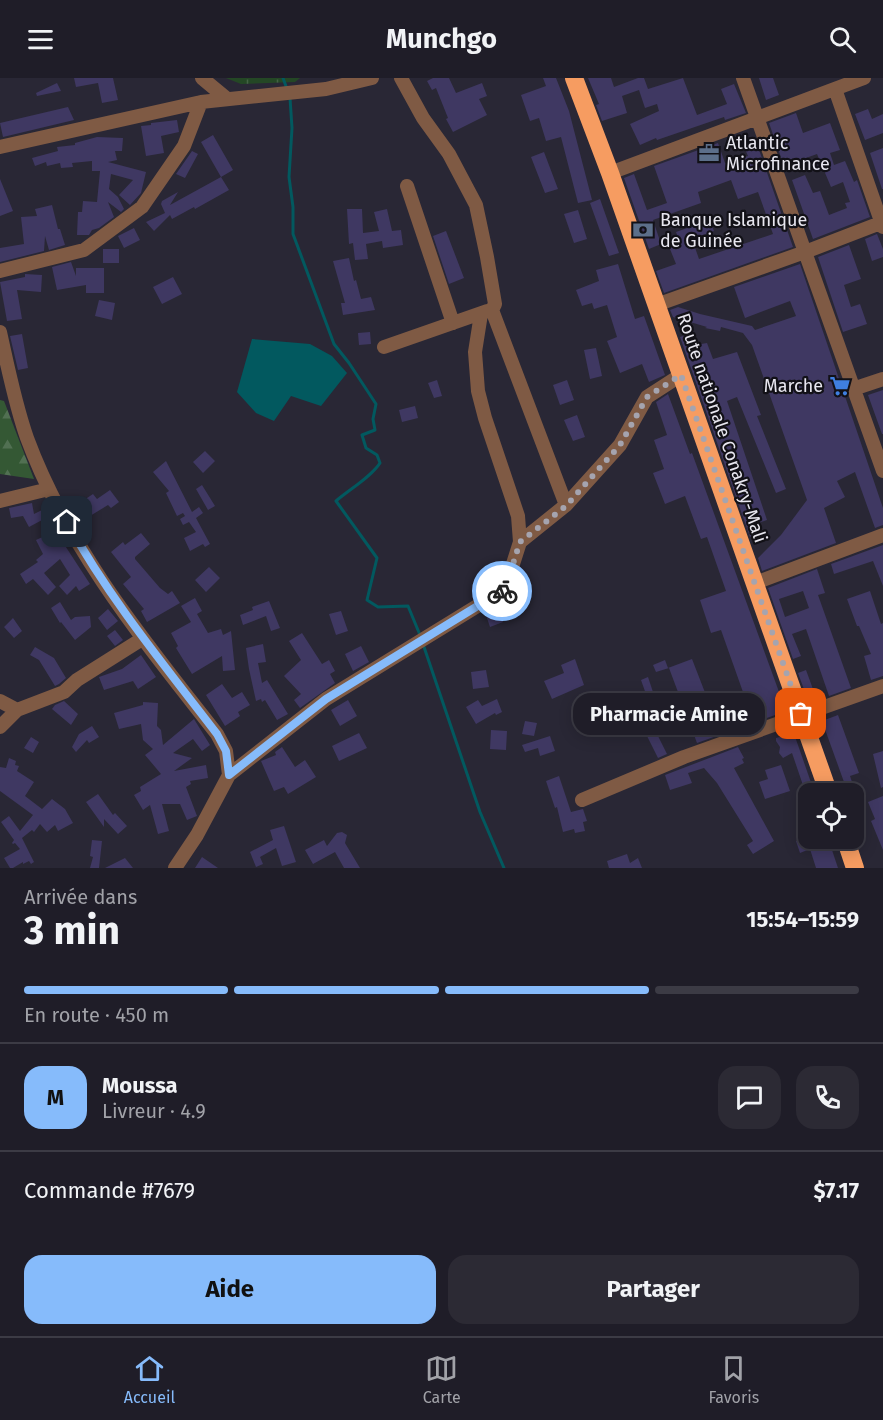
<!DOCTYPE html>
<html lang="fr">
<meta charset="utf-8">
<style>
:root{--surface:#1f1d28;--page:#2c2a34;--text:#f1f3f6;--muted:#a1a2a8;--line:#3c3b45;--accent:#86bbfb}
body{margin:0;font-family:"Fira Sans",sans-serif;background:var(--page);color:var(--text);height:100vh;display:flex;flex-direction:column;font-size:22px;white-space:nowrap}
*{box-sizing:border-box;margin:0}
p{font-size:20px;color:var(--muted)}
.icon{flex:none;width:33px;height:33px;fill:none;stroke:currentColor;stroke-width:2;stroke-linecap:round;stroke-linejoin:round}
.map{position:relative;height:790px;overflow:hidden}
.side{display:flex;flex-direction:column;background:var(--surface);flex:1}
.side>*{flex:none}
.buttons{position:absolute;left:798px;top:705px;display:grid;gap:12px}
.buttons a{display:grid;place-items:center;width:66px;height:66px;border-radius:12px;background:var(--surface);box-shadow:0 3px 15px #0003,0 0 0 2px var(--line);font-size:30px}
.pin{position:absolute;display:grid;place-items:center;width:51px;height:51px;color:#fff;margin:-26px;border-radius:12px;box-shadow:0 3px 9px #0006}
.courier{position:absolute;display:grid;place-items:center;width:60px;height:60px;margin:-30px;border:4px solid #86bbfb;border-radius:50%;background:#fff;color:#222;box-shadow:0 2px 8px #0007}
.bubble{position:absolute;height:42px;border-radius:18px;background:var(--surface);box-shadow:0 3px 15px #0003,0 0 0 2px var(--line);font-size:20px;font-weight:700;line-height:42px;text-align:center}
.summary em{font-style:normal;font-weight:700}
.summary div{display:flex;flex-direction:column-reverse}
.summary{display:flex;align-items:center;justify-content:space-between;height:102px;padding:0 24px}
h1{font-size:39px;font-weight:700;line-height:45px}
.bar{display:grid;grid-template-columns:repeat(4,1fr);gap:9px 6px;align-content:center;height:72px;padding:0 24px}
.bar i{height:8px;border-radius:4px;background:var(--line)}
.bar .active{background:var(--accent)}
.bar p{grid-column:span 4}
.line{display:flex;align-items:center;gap:15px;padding:0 24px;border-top:2px solid var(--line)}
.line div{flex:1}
.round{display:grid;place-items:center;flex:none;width:63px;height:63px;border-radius:18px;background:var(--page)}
.action{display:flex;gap:12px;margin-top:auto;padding:12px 24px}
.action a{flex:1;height:69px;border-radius:18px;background:var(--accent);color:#111;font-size:24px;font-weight:700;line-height:69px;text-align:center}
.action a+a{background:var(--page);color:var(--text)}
header{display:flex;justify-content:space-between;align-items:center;height:78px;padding:0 24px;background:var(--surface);font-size:27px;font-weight:700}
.tabs{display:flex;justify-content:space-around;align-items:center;height:84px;border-top:2px solid var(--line);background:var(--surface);font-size:16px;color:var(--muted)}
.tabs a{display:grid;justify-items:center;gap:3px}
.tabs .active{color:var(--accent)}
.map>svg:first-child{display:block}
.forest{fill:url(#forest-firs)}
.wetland{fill:url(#wetland-marsh)}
.water{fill:#02595f}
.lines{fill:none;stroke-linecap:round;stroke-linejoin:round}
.stream{stroke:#02595f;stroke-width:3}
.building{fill:#3f3862;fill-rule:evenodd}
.minor{stroke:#7f5a44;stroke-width:14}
.highway{stroke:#f69c61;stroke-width:18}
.done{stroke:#a5a4af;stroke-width:6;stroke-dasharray:0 10.8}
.route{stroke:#86bbfb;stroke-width:8}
.labels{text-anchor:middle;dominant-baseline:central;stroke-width:4.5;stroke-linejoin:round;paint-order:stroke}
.poi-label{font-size:18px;fill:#e8e7f0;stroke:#121117;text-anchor:start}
.street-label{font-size:18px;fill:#e8e7f0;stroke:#121117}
</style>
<header><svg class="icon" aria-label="menu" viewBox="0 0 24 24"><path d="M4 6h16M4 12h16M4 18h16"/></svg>Munchgo<svg class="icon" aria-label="search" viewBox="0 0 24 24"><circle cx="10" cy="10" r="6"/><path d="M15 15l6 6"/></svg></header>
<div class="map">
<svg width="883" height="790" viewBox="0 0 883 790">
<defs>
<pattern id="forest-firs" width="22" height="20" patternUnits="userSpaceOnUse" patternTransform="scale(1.5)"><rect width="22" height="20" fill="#345834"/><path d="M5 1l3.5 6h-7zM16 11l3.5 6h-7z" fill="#517052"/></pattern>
<pattern id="wetland-marsh" width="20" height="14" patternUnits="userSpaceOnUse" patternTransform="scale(1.5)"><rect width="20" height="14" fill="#244725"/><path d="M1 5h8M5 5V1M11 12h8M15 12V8" fill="none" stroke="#446245"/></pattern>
</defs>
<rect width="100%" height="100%" fill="#292735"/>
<!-- forest -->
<path class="forest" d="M0,322l4,1 30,78 -34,-5z"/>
<!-- wetland -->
<path class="wetland" d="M226,0h74l-5,4 -54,2z"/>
<!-- water -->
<path class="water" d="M252,261l58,5 22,12 15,17 -26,33 -30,-10 -17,25 -18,-8 -19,-21z"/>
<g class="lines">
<!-- stream -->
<path class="stream" d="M283,0l4,11
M290,20l2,30 -3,49 4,30v27l41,110 15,19 27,41 -3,15 2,11 -13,5 4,13 11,7 3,8c-9,14 -30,26 -44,38l41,57 -10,42 11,7 30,-1 12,29
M423,566l57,168 24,56"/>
</g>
<!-- building -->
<path class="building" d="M74,0h39l5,22 -16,3 -4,-20 -22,4z
M433,0h16l7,15 26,-10 5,13 -8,3 8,16 -34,17 -7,-13 2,-1 -12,-30 -4,2 -5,-9z
M543,0h13l13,33 23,89 -14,3 -17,-66 -15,4 -7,-23 -9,3 -9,-26 25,-9z
M588,0h23l3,9 24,-9h6l4,11 35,-11 14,37 30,-11 -6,-15 13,-5 12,29 -21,7 -1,-3 -67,23 -1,-2 -16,7 -10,-21 29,-13 -2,-7 -12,4 -6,-18 -17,6 5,17 -25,8 -6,-16 3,-1z
M759,0h14l6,17 -13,5z
M57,5l4,8 -24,5 -1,-3z
M68,29l6,13 -71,17 -3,-14z
M868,31l4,10 11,-5v19l-18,7 -10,-26z
M796,35l7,20 27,-10 10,27 -10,3 4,12 11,-4 9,21 3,-2 13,37 -57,22 -21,-59 13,-5 8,18 7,-2 9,24 18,-7 -2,-5 5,-1 -7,-20 -12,5 -14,-33 -33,12 -15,-43z
M177,42l2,12 -18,4 3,17 -18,3 -5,-30 10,-1v-2z
M213,57l20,35 -12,7 -20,-35z
M97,59l26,1 -1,13h-7l2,9 -9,2 38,10 -5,21 -11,12 -11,-10 14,-15 -22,-6 -2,15 9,8 6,12 -3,3 -13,-10 6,15 -15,11 -7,2 -3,5h-12l1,-23h4l1,-11 14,1 3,-31h-8v-10l-20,2 1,4 -12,1 -1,-5 -13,3 -1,-4 -11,4 -3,-8 26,-7 -1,-4 18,-2v-2z
M718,65l7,20 23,-7 -3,-7 12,-5 36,103 -129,46 -8,-22 20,-7 -8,-20 11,-4 -3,-8 34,-12 4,11 -22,8 7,20 74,-25 -15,-42 -20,7 -7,-19 -33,12 3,11 -48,17 8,24 -12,5 -25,-71 10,-4 13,36 20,-7 -13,-37z
M883,70v41h-1l-12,-36z
M192,73l6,3 -13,24 -9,-4z
M544,74l14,37 -13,4 -14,-36z
M221,99l8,13 -34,19 -1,-2 -22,12 -2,-4 -16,16 -8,-9 19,-9 -4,-9 1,-3 16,-9 -8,13z
M0,101l13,32 -13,5z
M600,121l19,54 -10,3 -19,-53z
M52,127l6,24h2l5,16 -16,5 -4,-14 -1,15 -44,11v-14l24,-4 -3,-27 16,-1 -2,-7z
M347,131h15l1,24 16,-2 -5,-19 13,-3 5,22 9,-1 2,15 -20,3 -1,-7 -16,3 2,15 -13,1 -2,-17 -4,1z
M578,132l9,29 -13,4 -10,-29z
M134,150l6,12 -16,8 -6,-12z
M446,153l18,47 -15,6 -16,-48z
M877,156l6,15v8l-11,4 -7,-22z
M849,167l12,34 -17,6 7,22 9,-3 7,20 -24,8 -25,-75z
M103,171h16v14h-16z
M349,180l5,23 2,-1 5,19 10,-2 4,13 -32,5 -2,-12h4l-12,-42z
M71,184l5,14v-8h28v25h-18v-8l-29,5 -5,-23z
M618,186l17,55 9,-3 21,59 -16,7 -7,-18 -22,9 -13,-32 10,-4 -10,-32 -13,4 -2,-6 -10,3 -6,-16 23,-9 -3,-11z
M800,186l83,244v17l-8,3 -20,-56 -18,9 8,16 -21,11 12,35 -74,28 -4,-13 23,-23 26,-35 -55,-155 -9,-12 -22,-6 -1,4 -15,-3 2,-1 -34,-10 -3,-7 8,-3 22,7 52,12 3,4 41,-14 -6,-15 -45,17 -11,-31z
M25,196l17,1 -1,17 -24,-2 5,29 -15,2 -7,-39 25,-5z
M173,199l9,17 -20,10 -9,-17z
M99,222l16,3 -3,17 -17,-4z
M370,254l1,12 -12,1 -1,-12z
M22,256l6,34 -10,2 -8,-34z
M686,257l4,11 17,-3 6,16 24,-7 24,63 -4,1 29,73 -10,4 -39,-96 -10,4 40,119 -15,5 3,10 -5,2 -70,-200z
M596,270l6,28 -12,3 -6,-29z
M437,302l5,16 -8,2 -6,-15z
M567,302l7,20 -14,5 -7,-20z
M883,312v44h-1l-14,-39z
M668,316l22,60 2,-1 94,258 -89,32 -28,-75 -13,4 -3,-7 12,-5 3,8 24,-9 19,49 19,-7 5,13 14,-5 -28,-79 -10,3 -11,-33 26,-9 -19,-54 -6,2 -16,-43 -20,8 -12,-31 11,-4 -10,-29 13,-5 -11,-33z
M415,328l3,12 -16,4 -3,-12z
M577,337l8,22 -12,4 -9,-21z
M205,373l10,10 -12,12 -10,-11z
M166,383l26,51 7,-5 4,6 -7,5 14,26 -5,3 -2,-3 -13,7 -6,-13 12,-6 -7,-10 -6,3 -3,-6 5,-3 -2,-3 -6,3 -11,-23 3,-2 -16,-19z
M202,407l13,21 -7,4 -12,-21z
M110,412l9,12 -8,6 -3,-3 -18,11 -9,-14 12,-8 4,5z
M32,425l2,11 14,-7 17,33 -3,1 28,43 -11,7 -3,-5 -9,9 -8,-9 11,-11 -10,-16 -16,14 12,14 -8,8 -15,-16 -7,5 -6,-10 18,-12 -2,-2 7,-6 -7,-14 15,-7 -7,-14 -15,8 -6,-11 -12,2 -2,-10z
M141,455l9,11 -15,13v2l25,29 8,6 4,-3 8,12 -33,19 -6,-11 3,-2 -21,-25 8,-7 -20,-25 12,-10 2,3z
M883,467v41l-10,-25 -39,13 -3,-10z
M209,489l11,11 -14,14 -11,-12z
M817,491l8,24 -7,2 33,93 -22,8 -23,-67 -14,5 9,22 -8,3 -25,-71zM803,513l6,17 -24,9 -6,-18z
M870,513l11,33 2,-1v53l-12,4 -7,-24 7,-2 -12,-28h-2l-10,-27z
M195,520l7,13 -5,3 11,19 13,-4 2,6 8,-4 4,39 -12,1 -1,-15 -30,18 -16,-26 2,-2 -7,-13 20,-11 -10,-16z
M269,523l11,27 -9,3 -5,-15 -23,9 -3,-10 13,-5 -1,-3z
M60,524l11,18 4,-3 15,-1 1,11 -16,13 -14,-18 -1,1 -9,-15z
M497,528l6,16 -13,5 -5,-15z
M108,531l10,12 -11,9 -9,-12z
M341,533l7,20 -12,4 -7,-21z
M13,540l9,13 -8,7 -10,-11z
M115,552l8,10 -8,6 -8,-10z
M302,555l20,31 7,-4 6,11 -5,3 5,9 -35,25 -6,-8 7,-6 -17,-18 17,-16 -12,-19z
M263,566l3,18 -8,1 4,20 5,-3 21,34 -11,6 -12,-20 -3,2 -1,-3 -5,2 -7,-32 -3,-21z
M361,568l8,16 -16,9 -8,-17z
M35,569l19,11 12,20 -7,6 -4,2 -16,-26 -9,-5z
M141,577l15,22 -18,12 -5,-8 -29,9 -5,-13 23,-8z
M575,581l9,26 -32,14 -8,-18 20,-8 -3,-8z
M486,592l3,17 -16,2 -2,-17z
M806,592l11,30 -8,3 -11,-30z
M648,599l6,18 -7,2 -6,-17z
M222,606l10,14 10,-6 8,13 -12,7 2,4 -15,10 -19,-31z
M497,621l5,13 -6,3 -1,-2 -19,11 -10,-17 12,-7 4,6z
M348,622l9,16 -17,10 -9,-16z
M64,623l14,13 -7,11 -19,-16 3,-4z
M650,623l12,28 -6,3 11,22 -9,4 -11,-22 -2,1 -12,-29z
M143,624l15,1 -1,23 4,4 2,15 31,-26 16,26 -8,6 -9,-12 -20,14 19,5 -18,13 32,-6 2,13 -18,3 1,3 -5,3 11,29 -10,4 -7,-16h-18l7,27 -11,3 -8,-29 -7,5 -9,-15 7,-4 -1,-4 21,-13 -16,-19 8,-6 -10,-9 -2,-16 -22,5 -5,-16 29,-8z
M838,637l21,58 -9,3 5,15 -7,3h-8l-3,-11 7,-1 -22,-61z
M525,643l12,2 -3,13 -12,-2z
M92,648l7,11 -10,6 -2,-3 -11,12 -4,-5 7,-13z
M792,650l7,20 16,46h-9l-14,-41 -9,5 -4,-5 1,-6 -4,-6v-3l11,-3 -1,-5z
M491,652l16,1 -1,19 -16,-1z
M359,655l8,15 -28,13 -7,-15z
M550,658l5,15 -15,5 -2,-8 -13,4 -3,-7z
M31,659l8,5 -6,11 -9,-5z
M282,669l13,20 10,-7 11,17 -28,17 -4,-7 -10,4 -13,-30 15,-6 -1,-3z
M738,669l6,11 -2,1 2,4 -10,5 40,73 -21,13 -6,-9 6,-4 -36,-58 -13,-15 -16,5 4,10 -22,7 -5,-15z
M883,673v36l-2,1 -8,-34z
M9,680l7,3 -1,4 4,1 -2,5 17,11 -9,14 17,13 10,-10 13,10 8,14 -15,8 -3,-6 -8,7 -7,-8 -6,8 -2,-2 -10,8 12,24 -3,2 -2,-3 -6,3v-2l-10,6h-3l-6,-10 16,-9 -5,-6 -2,1 -1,-1 2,-3 -13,-18 8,-6 11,15 13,-16 -33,-24v-24l6,1z
M781,687l9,26 -25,8 -6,-17 9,-3 -3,-9z
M559,698l12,36 12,-3 4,12 -4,1 2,9 -10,2 -1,-4 -11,3 -6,-25 -2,1 -9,-27z
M98,716l15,21 2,-2 12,13 -9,8 -14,-15v8l-18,-25z
M883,718v54l-12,-29 4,-2 -7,-17z
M284,748l12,36 -14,4 -6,-18 -16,9 3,7 -7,3 -6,-15 23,-12 -3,-10z
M342,754l5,3 -2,8 15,25h-16l-9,-16 -22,12 -8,-14 19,-10 3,6 10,-13z
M808,758v2h20l10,30h-22l-6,-19 -10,4 -4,-12z
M92,762l10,1 -3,27h-9l3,-11 -3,-1z
M627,776l3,9 8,-5 4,10h-33l-2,-7z
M202,779l16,11h-23z
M125,780l8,10h-28z"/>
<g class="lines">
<!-- minor -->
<path class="minor" d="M202,0l24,20
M401,0l22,40 26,36 27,51 11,52 8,47 -3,6 74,195
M743,0l140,393
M835,11l48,138
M0,69l201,-45 125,-13 46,-11
M610,95l254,-95
M407,108l46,137
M0,193l84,-21 58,-43 42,-61 17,-44
M656,227l149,-53 78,-30
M0,254c8,36 15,72 27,106 41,111 118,204 190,296l9,17 3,24 -32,60 -22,33
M384,269l103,-36
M853,311l30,-10
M0,423l49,-12
M520,464l46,-37 54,-60 27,-48 34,-22
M755,505l128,-48
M0,623l17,9
M0,649l17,-17 47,-18 13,-12 65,-41
M229,697l97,-76 179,-110 15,-47 -2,-26 -33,-98 -7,-27 -3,-39 6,-38
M582,722l102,-43 199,-71"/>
<!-- highway -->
<path class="highway" d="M574,0l36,95 219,621
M845,760l10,30"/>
</g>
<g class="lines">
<!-- done -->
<path class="done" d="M502,513l3,-2 15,-47 46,-36 54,-61 27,-48 34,-22 120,339"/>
<!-- route -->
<path class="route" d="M67,444c42,76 97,143 150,212l9,17 3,24 97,-76 176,-108"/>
</g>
<!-- icons -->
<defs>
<g id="office-bare" transform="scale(1.62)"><path d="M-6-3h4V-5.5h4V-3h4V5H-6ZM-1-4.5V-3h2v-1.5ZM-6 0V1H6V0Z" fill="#5c6f8a" stroke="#121117" stroke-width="2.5" paint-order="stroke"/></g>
<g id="bank-bare" transform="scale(1.62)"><path d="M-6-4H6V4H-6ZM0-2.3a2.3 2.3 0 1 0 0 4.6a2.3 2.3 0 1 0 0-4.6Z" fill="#5c6f8a" stroke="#121117" stroke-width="2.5" paint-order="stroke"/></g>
<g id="supermarket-bare" transform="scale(1.62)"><path d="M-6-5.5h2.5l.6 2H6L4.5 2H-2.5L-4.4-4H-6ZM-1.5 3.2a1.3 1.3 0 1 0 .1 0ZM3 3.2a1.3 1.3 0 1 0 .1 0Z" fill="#3f7fe0" stroke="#121117" stroke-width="2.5" paint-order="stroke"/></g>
</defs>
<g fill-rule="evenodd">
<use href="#office-bare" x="709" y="75"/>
<use href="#bank-bare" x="643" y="152"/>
<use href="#supermarket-bare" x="840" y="308"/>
</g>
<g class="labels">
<!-- poi labels -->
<g class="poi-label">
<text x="726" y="65">Atlantic<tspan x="726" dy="21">Microfinance</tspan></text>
<text x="660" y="142">Banque Islamique<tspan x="660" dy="21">de Guinée</tspan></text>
<text x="823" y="308" text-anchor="end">Marche</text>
</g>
<!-- street labels -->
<g class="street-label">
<text transform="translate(722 350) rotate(71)">Route nationale Conakry-Mali</text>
</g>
</g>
</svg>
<div class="buttons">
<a><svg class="icon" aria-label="locate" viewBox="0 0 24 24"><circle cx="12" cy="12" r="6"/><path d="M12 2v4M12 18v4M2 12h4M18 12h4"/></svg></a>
</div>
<div class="pin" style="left:801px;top:636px;background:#ea580c"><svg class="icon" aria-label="bag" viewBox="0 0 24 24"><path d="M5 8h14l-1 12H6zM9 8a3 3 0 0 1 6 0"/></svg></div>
<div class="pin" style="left:67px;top:444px;background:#1f2937"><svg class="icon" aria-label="home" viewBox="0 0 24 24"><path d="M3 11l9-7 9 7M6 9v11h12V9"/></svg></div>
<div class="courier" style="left:502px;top:513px"><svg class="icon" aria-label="bike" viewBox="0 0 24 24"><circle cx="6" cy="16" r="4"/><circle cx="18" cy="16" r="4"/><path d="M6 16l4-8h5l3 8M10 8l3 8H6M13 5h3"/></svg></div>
<div class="bubble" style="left:573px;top:615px;width:192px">Pharmacie Amine</div>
</div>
<section class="side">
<div class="summary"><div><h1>3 min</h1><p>Arrivée dans</p></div><em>15:54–15:59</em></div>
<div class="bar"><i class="active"></i><i class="active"></i><i class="active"></i><i></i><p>En route · 450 m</p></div>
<div class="line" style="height:108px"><b class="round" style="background:var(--accent);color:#111">M</b><div><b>Moussa</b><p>Livreur · 4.9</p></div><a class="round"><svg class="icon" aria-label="chat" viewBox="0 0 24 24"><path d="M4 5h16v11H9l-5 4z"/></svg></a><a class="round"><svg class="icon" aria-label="phone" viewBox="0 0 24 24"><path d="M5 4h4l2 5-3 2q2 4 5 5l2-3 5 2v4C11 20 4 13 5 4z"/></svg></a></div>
<div class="line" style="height:78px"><div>Commande #7679</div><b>$7.17</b></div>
<div class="action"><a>Aide</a><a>Partager</a></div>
</section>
<nav class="tabs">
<a class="active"><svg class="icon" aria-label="home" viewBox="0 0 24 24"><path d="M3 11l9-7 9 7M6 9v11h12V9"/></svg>Accueil</a>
<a><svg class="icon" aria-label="map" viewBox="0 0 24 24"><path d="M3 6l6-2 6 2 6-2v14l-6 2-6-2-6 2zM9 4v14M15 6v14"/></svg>Carte</a>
<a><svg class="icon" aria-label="saved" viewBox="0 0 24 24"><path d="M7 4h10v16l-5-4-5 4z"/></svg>Favoris</a>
</nav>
